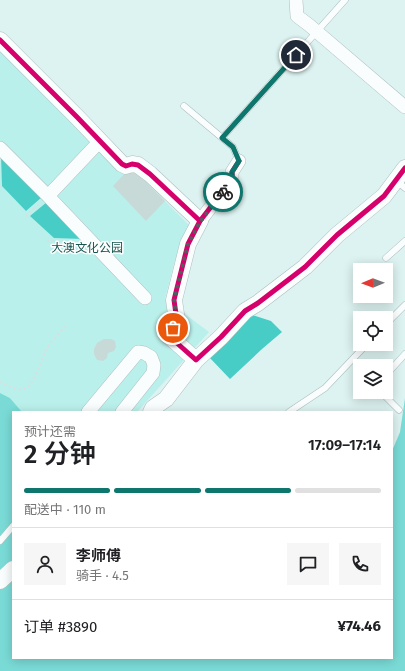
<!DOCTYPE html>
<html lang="zh">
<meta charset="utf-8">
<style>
:root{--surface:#fff;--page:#f6f6f6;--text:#202124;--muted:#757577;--line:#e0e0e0;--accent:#0f766e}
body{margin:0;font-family:"Fira Sans","Noto Sans SC",sans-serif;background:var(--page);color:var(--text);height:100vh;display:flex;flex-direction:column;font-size:15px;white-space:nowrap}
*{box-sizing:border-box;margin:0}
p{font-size:13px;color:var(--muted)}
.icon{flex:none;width:22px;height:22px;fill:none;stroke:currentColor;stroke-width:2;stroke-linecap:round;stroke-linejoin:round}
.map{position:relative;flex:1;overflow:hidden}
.details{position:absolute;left:12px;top:411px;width:381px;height:248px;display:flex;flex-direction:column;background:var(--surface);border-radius:0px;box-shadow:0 2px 10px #0003}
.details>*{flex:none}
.needle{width:26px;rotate:269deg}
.fabs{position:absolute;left:353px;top:263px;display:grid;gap:8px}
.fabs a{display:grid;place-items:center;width:40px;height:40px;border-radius:0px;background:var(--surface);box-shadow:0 2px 10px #0003;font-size:20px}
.pin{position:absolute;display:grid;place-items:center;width:34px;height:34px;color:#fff;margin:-17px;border:2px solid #fff;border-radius:50%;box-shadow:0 1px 4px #0007}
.courier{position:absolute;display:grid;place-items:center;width:40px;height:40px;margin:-20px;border:3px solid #0f766e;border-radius:50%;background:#fff;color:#222;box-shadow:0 1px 5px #0007}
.headline em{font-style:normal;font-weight:600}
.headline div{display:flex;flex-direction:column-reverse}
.headline{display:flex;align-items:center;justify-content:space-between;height:68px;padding:0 12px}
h1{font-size:26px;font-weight:600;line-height:30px}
.bar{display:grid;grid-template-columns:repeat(4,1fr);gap:6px 4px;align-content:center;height:48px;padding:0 12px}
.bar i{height:5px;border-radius:3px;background:var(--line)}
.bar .on{background:var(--accent)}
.bar p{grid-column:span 4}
.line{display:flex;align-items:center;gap:10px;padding:0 12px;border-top:1px solid var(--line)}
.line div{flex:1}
.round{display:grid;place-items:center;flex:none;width:42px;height:42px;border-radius:0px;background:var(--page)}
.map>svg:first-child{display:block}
.green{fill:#baf0eb}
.forest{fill:#7adbd6}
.water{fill:#47ccc6}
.building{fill:#c8dad8}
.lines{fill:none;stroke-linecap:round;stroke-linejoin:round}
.service-casing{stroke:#adbebd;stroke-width:7}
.minor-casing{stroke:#adbebd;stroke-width:14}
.tertiary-casing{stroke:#adbebd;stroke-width:17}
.path{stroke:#d8dfde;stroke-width:2;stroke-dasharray:2 3;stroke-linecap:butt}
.service{stroke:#fafdfd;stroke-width:6}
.minor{stroke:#fafdfd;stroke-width:13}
.tertiary{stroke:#fafdfd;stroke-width:16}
.cycleway-casing{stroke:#fff;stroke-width:8}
.cycleway{stroke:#d6006c;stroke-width:5}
.done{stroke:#4f5f5e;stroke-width:4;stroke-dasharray:0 7.2}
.route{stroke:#0f766e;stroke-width:5}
.labels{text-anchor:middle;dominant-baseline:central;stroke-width:3;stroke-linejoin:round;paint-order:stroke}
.park-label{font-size:12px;fill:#165450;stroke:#fff}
</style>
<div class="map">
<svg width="405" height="671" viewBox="0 0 405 671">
<rect width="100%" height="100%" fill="#ddf3f1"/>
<!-- green -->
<path class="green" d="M0,37l191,190 -16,33 -10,39 44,33 -72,80h-115l-12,-14 -10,-5z"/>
<!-- forest -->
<path class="forest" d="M0,393l10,5 12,14h-9v246h379v-207l8,-19 5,-34v273h-405z"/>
<!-- water -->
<path class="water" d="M1,155l41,42 -16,14 -24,-25z
M47,202l38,37 -31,-1 -24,-22z
M249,314l22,7 11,11 -20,17 -32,30 -21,-22z"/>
<!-- building -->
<path class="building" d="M131,167l34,34 -19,20 -33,-35z
M104,339h7l4,2 1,6 -2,4 -6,2 -1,5 -4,3 -6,-1 -3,-6v-5l3,-6z"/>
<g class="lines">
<!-- service casing -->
<g class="service-casing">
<path id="service" d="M184,106l49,41 6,14
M222,138l123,-138
M396,182l1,-1 8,7
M386,258l19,-17
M386,324l19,-19
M386,375l19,-21
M381,392l18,18
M289,412l36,-24 42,-44
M0,541l13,-15"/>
</g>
<!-- minor casing -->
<g class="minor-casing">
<path id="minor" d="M296,0l1,16 12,9 96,82
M0,148l48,48 97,102
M48,196l52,-55
M200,221l20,-26 12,-12v-11l7,-11
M88,412l50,-60 6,1 7,4 3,8 -1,8 -31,39"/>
</g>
<!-- tertiary casing -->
<g class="tertiary-casing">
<path id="tertiary" d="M0,40l77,77 45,47 4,2 6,-2 6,1 12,9 50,47 -12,23 -14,56 3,21 -8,15 27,24 25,-23 24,-26 13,-8 47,-36 32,-32 47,-39 21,-28
M151,412l2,-4 13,-9 30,-39
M0,581l13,-12"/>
</g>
<!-- path -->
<path class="path" d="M0,186v6
M26,216l14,-13
M47,241l29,1
M0,382c6,3 17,9 24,7 11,-4 17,-31 23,-41 5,-8 12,-15 18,-22"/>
<!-- service -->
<use href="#service" class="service"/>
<!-- minor -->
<use href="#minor" class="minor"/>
<!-- tertiary -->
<use href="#tertiary" class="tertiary"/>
<!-- cycleway casing -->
<g class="cycleway-casing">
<path id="cycleway" d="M0,40l77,77 45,47 4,2 6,-2 6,1 12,9 50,47
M239,161l-7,11v11l-12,12 -20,26 -12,23 -14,56 3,21 -8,15 27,24 25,-23 24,-26 13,-8 47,-36 32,-32 47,-39 21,-28"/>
</g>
<!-- cycleway -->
<use href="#cycleway" class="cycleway"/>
</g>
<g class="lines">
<!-- done -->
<path class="done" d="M173,328l4,-7 -3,-21 14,-56 12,-22 23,-30"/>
<!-- route -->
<path class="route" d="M223,192l9,-9v-11l7,-11 -6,-14 -11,-9 74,-83"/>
</g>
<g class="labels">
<!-- park labels -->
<g class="park-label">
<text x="87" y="248">大澳文化公园</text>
</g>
</g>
</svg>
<div class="fabs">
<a><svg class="needle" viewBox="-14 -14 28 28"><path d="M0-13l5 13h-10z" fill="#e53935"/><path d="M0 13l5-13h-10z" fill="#757577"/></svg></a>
<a><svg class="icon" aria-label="locate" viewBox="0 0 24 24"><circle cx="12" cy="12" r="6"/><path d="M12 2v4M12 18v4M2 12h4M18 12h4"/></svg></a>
<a><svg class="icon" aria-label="layers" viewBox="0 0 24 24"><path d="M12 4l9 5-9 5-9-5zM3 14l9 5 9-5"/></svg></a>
</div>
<div class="pin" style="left:173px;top:328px;background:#ea580c"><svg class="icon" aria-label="bag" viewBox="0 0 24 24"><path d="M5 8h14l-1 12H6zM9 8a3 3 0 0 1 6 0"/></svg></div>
<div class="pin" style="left:296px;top:55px;background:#1f2937"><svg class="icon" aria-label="home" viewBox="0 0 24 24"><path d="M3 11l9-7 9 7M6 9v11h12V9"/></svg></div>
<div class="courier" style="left:223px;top:192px"><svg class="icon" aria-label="bike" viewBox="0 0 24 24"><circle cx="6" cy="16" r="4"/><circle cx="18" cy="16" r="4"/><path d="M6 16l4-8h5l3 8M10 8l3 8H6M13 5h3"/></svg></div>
<section class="details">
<div class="headline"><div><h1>2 分钟</h1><p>预计还需</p></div><em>17:09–17:14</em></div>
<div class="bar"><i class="on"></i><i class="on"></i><i class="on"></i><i></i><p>配送中 · 110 m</p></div>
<div class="line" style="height:72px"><a class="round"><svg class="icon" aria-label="person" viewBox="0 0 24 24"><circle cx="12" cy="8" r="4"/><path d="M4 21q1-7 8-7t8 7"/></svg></a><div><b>李师傅</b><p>骑手 · 4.5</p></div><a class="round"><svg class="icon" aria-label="chat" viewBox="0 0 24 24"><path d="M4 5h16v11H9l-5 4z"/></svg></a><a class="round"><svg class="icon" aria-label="phone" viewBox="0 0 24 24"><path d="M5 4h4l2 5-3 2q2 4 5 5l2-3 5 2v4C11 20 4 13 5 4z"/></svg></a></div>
<div class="line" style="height:52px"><div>订单 #3890</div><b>¥74.46</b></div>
</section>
</div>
